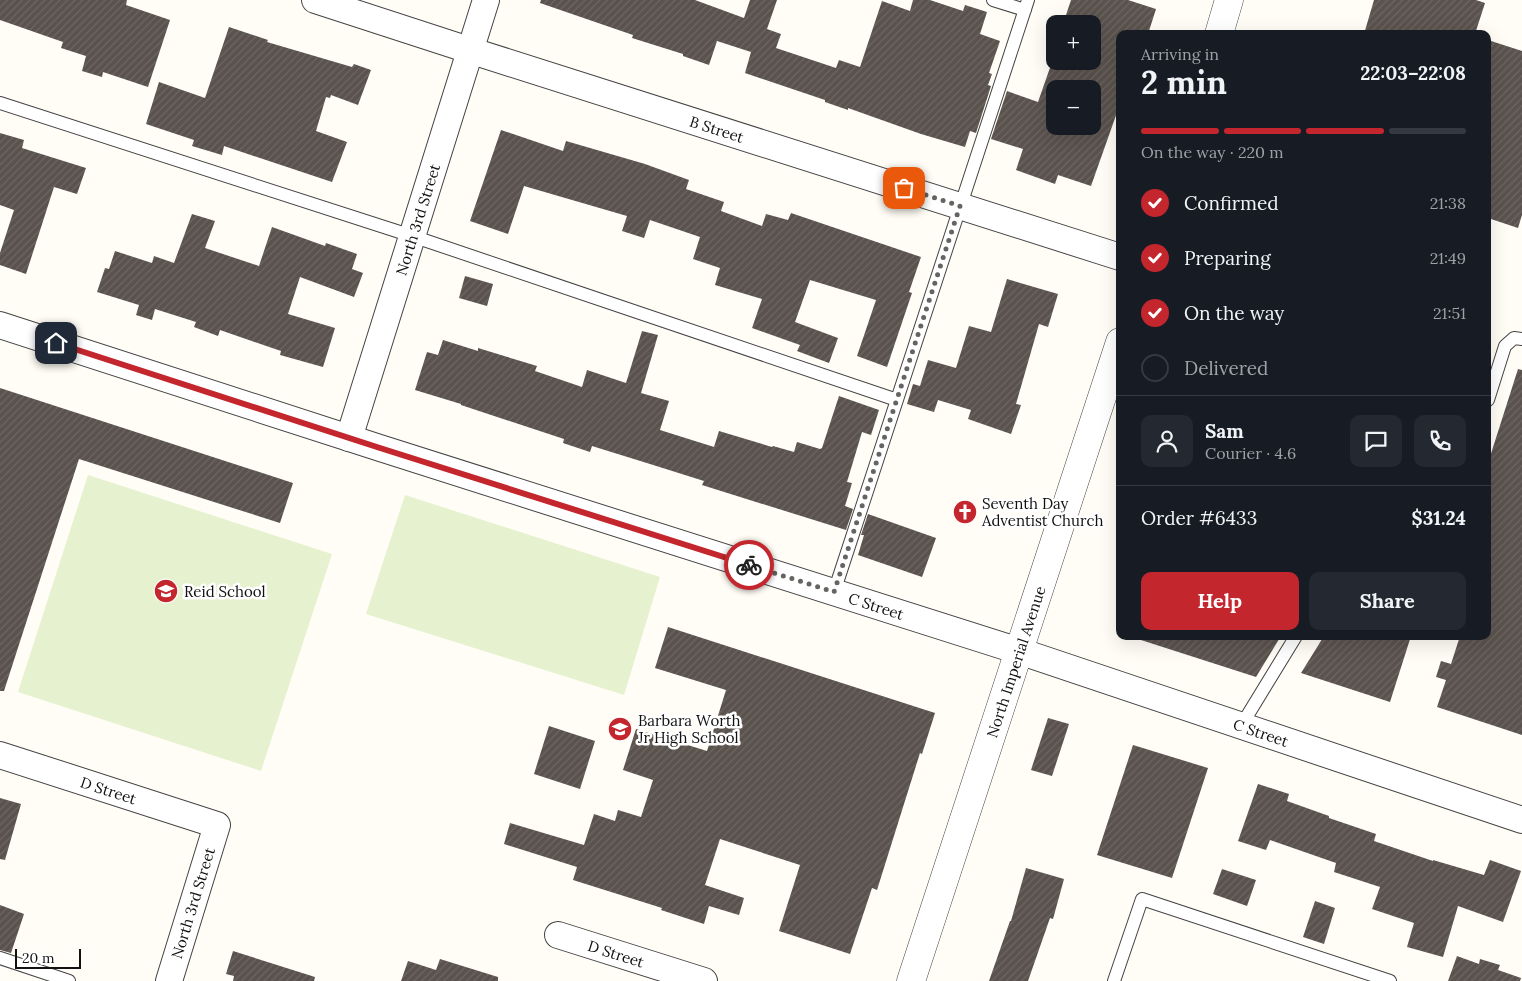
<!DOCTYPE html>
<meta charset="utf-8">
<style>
:root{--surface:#171b24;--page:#242831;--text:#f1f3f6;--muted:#9ea1a6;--line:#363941;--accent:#c4262e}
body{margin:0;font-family:Lora,serif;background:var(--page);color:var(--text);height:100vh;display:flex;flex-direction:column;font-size:19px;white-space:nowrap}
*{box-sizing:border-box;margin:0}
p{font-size:16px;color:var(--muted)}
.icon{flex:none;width:28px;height:28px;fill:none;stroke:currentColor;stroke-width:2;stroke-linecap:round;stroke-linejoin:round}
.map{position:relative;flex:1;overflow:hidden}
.sheet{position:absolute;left:1116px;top:30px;width:375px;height:610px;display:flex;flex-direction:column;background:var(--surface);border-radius:10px;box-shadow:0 5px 20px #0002}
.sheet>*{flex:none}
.buttons{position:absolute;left:1046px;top:15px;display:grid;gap:10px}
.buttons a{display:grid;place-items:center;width:55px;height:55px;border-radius:10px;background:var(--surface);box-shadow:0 5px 20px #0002;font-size:25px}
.scale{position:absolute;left:15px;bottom:12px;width:66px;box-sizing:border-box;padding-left:5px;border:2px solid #111;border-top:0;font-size:14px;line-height:18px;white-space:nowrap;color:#111;-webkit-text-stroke:4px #fff;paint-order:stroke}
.pin{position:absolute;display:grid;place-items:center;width:42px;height:42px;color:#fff;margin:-21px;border-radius:10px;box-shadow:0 2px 8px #0006}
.courier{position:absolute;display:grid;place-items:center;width:50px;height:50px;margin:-25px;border:4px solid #c4262e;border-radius:50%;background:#fff;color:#222;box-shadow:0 1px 6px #0007}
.summary em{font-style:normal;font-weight:700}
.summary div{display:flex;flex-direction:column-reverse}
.summary{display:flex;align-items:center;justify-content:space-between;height:85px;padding:0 25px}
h1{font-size:32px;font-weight:700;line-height:38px}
.bar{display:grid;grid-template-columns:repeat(4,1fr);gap:8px 5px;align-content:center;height:60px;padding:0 25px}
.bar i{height:6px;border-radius:4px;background:var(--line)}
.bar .current{background:var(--accent)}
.bar p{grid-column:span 4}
.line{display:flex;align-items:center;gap:12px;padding:0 25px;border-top:1px solid var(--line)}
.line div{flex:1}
.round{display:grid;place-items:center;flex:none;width:52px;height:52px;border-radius:10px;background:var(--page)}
ol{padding:0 25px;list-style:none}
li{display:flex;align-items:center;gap:15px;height:55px}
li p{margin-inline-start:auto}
li .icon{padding:5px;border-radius:50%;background:var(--accent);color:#fff;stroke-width:4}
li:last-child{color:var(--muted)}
li i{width:28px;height:28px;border:2px solid var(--line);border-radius:50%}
.action{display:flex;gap:10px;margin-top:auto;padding:10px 25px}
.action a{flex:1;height:58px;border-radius:10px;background:var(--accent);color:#fff;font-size:20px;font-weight:700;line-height:58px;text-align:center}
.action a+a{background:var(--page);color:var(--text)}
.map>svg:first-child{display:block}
.pitch{fill:#e6f2cf}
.building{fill:url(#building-hatch);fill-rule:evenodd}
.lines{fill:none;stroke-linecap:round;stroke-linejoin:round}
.service-casing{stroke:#444;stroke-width:14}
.minor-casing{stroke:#444;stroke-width:28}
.tertiary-casing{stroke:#444;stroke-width:29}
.service{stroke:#fff;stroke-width:12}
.minor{stroke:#fff;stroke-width:26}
.tertiary{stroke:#fff;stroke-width:28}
.done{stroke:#646461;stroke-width:5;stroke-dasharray:0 9}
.route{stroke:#c4262e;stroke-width:6}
.labels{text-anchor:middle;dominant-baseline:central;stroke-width:5;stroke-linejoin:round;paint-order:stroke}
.street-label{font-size:15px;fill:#111;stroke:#fff}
.poi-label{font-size:15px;fill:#111;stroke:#fff;text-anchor:start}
</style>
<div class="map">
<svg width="1522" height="981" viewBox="0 0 1522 981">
<defs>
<pattern id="building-hatch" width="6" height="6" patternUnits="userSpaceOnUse" patternTransform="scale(1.25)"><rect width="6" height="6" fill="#5a524d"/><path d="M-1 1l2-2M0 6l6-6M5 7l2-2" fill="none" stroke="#6d6662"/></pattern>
</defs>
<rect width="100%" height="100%" fill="#fffdf5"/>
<!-- pitch -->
<path class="pitch" d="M88,475l244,79 -71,217 -243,-79z
M405,495l255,82 -36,118 -258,-81z"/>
<!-- building -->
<path class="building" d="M0,0h127l-1,5 44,15 -22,67 -45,-15 -1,5 -20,-6 4,-15 -25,-8 2,-6 -63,-22z
M541,0h154l49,18 6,-18h27l-10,29 14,5 -5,14 60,20 3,-8 21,7 22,-66 28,10 3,-11h17l33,11 2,-6 22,7 -7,22 20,7 -11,32 3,1 -4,11 3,1 -15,47 -6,-2 -5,16 -44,-13 -73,-26v2l-23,-8v-2l-80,-27 6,-21 -34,-11 -8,24 -26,-9v-2l-51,-16 1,-3 -93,-32z
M1071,0h57l28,9 -8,25h-28v70l-29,82 -33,-11 -3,9 -39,-14 7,-21 -32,-10 16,-48 31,11 14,-40 40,-1v-37h-29zM1055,89h37v37h-37z
M1374,0h102l9,3 -10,31h-111z
M229,27l39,13 -1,2 85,25 2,-3 17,6 -13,35 -27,-10 -1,3 -4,-1 -10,34 31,11 -15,40 -108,-36 -2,9 -30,-9 2,-6 -48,-16 13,-42 46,16z
M1488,40l34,11v164l-4,13 -30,-10z
M501,130l62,21 3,-10 79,23 44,16 -3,9 38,13 -3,9 41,15 4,-12 22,6 3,-7 130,44 -12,35 3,1 -25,74 -30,-11 19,-56 -66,-20 -15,42 43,16 -9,25 -32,-12 3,-6 -48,-17 10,-29 -47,-14 5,-17 -27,-9 7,-22 -50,-17 -6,18 -22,-7 5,-15 -103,-30 -16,48 -38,-13z
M0,133l24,7 -2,8 64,20 -9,26 -23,-7 -28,87 -26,-9v-12l14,-43 -14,-5z
M192,214l23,7 -10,27 54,18 13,-39 53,19 1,-3 31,11 -5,15 11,4 -9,24 -54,-20 -12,37 47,14 -12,39 -43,-12 1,-4 -61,-21 -2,6 -24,-9 2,-5 -41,-13 -3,11 -16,-5 3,-10 -42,-13 8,-24 4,1 6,-18 37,12 2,-7 20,7z
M465,276l28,8 -6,22 -28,-8z
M1007,279l51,15 -10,33 -9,-3 -23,80 5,1 -10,29 -43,-15 3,-9 -33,-10 -4,12 -27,-8 6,-20 7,2 8,-26 28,8 13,-42 22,6z
M642,331l16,4 -17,58 28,8 -9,29 54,17 5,-16 53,16 1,-1 21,6 3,-10 23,7 2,-1 17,-52 40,14 -8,25 -9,-3 -15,50 5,1 -7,23 8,3 -7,21 -144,-45 2,-4 -54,-17 -58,-18 -2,6 -27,-9 1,-4 -103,-34v-1l-46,-14 12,-38 11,3 5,-15 35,11v-3l59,18 -2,5 47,16 5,-17 39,13z
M1518,369l4,1v365l-85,-28 9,-27 -10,-3 5,-16 10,3 9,-28h28v-173z
M0,388l293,95 -13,40 -201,-64 -75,232h-4z
M868,514l68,24 -14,39 -64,-22 6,-20h-3z
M668,627l267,86 -13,41 -2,-1 -43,137 -5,-2 -22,66 -71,-23 21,-66 -80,-26 -15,46 39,13 -5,17 -30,-9 -5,18 -43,-14 1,-2 -89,-28 4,-13 -73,-23 6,-21 74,22 10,-31 21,7 3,-11 23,7 12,-37 -30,-10 13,-41 71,22 19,-61 -71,-22z
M1142,636h139l-25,41 -115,-37z
M1324,636h87l-21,66 -89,-29z
M1048,718l21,6 -17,52 -21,-6z
M549,726l46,15 -15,48 -46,-15z
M1133,745l75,23 -36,110 -75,-23z
M1258,784l31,10 -2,7 42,15v2l47,16 -2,7 59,20v-1l51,15 6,-15 31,11 -18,51 -45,-16 -15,51 -36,-10 7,-24 -42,-14 8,-22 -46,-15 2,-9 -66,-23 -4,10 -28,-9z
M0,798l21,6 -16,56 -5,-1z
M1026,868l38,11 -11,40 -3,-1 -22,63h-39l21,-60h1z
M1222,869l34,11 -9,26 -34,-12z
M1315,901l20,7 -11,36 -21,-7z
M0,905l24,9 -13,39 -11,-3z
M233,951l82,26 -1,4h-81l1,-5 -8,-2z
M1457,956l22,8 1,-5 20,6 -2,5 23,8 -1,3h-72z
M440,959l58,18v4h-97l7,-20 28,9z"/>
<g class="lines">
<!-- service casing -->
<g class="service-casing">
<path id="service" d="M993,0l32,10
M0,103l412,133 485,164
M1488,400l17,-54 9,-8 8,1
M834,592l194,-592
M1241,726l55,-90
M0,958l69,23
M1114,981l28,-82 248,82"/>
</g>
<!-- minor casing -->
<g class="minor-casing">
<g id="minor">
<path id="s1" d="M315,0l154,50 651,207"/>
<path id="s2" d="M0,325l380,123 639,203 503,169"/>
<path id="s3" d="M349,438l137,-438"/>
<path id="s4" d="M0,755l217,70 -48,156"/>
<path id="s5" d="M558,935l146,46"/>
</g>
</g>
<!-- tertiary casing -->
<g class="tertiary-casing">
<g id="tertiary">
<path d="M1219,34l10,-34"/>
<path id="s6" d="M911,981l209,-639"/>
</g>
</g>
<!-- service -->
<use href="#service" class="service"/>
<!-- minor -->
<use href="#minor" class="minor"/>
<!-- tertiary -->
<use href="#tertiary" class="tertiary"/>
</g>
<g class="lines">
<!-- done -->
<path class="done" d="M749,565l85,27 126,-386 -56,-18"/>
<!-- route -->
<path class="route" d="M56,343l324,105 369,117"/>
</g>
<!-- icons -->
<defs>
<g id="church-disc" transform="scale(1.25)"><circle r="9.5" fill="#c4262e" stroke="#fff"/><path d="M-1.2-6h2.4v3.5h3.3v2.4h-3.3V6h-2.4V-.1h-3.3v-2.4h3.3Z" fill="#fff"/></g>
<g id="school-disc" transform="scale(1.25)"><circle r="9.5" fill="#c4262e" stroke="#fff"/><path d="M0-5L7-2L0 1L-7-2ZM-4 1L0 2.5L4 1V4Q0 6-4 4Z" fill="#fff"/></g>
</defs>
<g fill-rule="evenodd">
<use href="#church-disc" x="965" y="512"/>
<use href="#school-disc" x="166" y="591"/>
<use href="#school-disc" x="620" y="729"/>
</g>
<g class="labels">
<!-- street labels -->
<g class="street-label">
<text stroke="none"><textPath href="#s1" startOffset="422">B Street</textPath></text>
<text stroke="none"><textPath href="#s3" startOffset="229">North 3rd Street</textPath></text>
<text stroke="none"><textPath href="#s2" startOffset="920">C Street</textPath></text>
<text stroke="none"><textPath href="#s6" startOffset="336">North Imperial Avenue</textPath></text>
<text stroke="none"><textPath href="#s2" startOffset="1325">C Street</textPath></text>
<text stroke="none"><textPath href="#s4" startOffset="114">D Street</textPath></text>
<text transform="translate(193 903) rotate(-73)">North 3rd Street</text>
<text stroke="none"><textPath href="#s5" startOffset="61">D Street</textPath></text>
</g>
<!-- poi labels -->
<g class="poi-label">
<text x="982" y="503">Seventh Day<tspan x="982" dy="17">Adventist Church</tspan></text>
<text x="184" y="591">Reid School</text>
<text x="638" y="720">Barbara Worth<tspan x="638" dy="17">Jr High School</tspan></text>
</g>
</g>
</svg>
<div class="buttons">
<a>+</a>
<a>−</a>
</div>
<div class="scale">20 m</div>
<div class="pin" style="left:904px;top:188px;background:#ea580c"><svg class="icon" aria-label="bag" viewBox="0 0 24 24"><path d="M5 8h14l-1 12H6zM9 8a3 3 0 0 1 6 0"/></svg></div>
<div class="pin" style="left:56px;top:343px;background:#1f2937"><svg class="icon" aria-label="home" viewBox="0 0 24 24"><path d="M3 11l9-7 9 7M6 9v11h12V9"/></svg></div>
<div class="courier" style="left:749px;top:565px"><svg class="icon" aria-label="bike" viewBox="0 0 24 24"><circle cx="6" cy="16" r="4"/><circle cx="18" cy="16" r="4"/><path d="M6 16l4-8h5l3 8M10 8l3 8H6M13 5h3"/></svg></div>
<section class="sheet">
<div class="summary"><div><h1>2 min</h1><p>Arriving in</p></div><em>22:03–22:08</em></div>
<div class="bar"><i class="current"></i><i class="current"></i><i class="current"></i><i></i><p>On the way · 220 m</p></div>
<ol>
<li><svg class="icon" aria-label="check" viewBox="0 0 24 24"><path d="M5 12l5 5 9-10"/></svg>Confirmed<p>21:38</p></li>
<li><svg class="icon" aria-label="check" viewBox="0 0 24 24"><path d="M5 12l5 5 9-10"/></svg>Preparing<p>21:49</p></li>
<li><svg class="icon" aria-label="check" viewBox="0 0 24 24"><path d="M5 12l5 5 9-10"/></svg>On the way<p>21:51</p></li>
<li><i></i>Delivered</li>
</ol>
<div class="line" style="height:90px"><a class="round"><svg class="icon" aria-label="person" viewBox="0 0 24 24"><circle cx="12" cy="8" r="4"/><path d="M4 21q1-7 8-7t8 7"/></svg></a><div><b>Sam</b><p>Courier · 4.6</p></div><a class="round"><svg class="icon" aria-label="chat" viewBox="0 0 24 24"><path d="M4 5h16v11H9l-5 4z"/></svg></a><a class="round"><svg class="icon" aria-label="phone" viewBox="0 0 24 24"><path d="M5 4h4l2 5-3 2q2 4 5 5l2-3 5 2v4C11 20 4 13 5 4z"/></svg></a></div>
<div class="line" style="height:65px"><div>Order #6433</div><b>$31.24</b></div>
<div class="action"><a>Help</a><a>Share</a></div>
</section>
</div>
